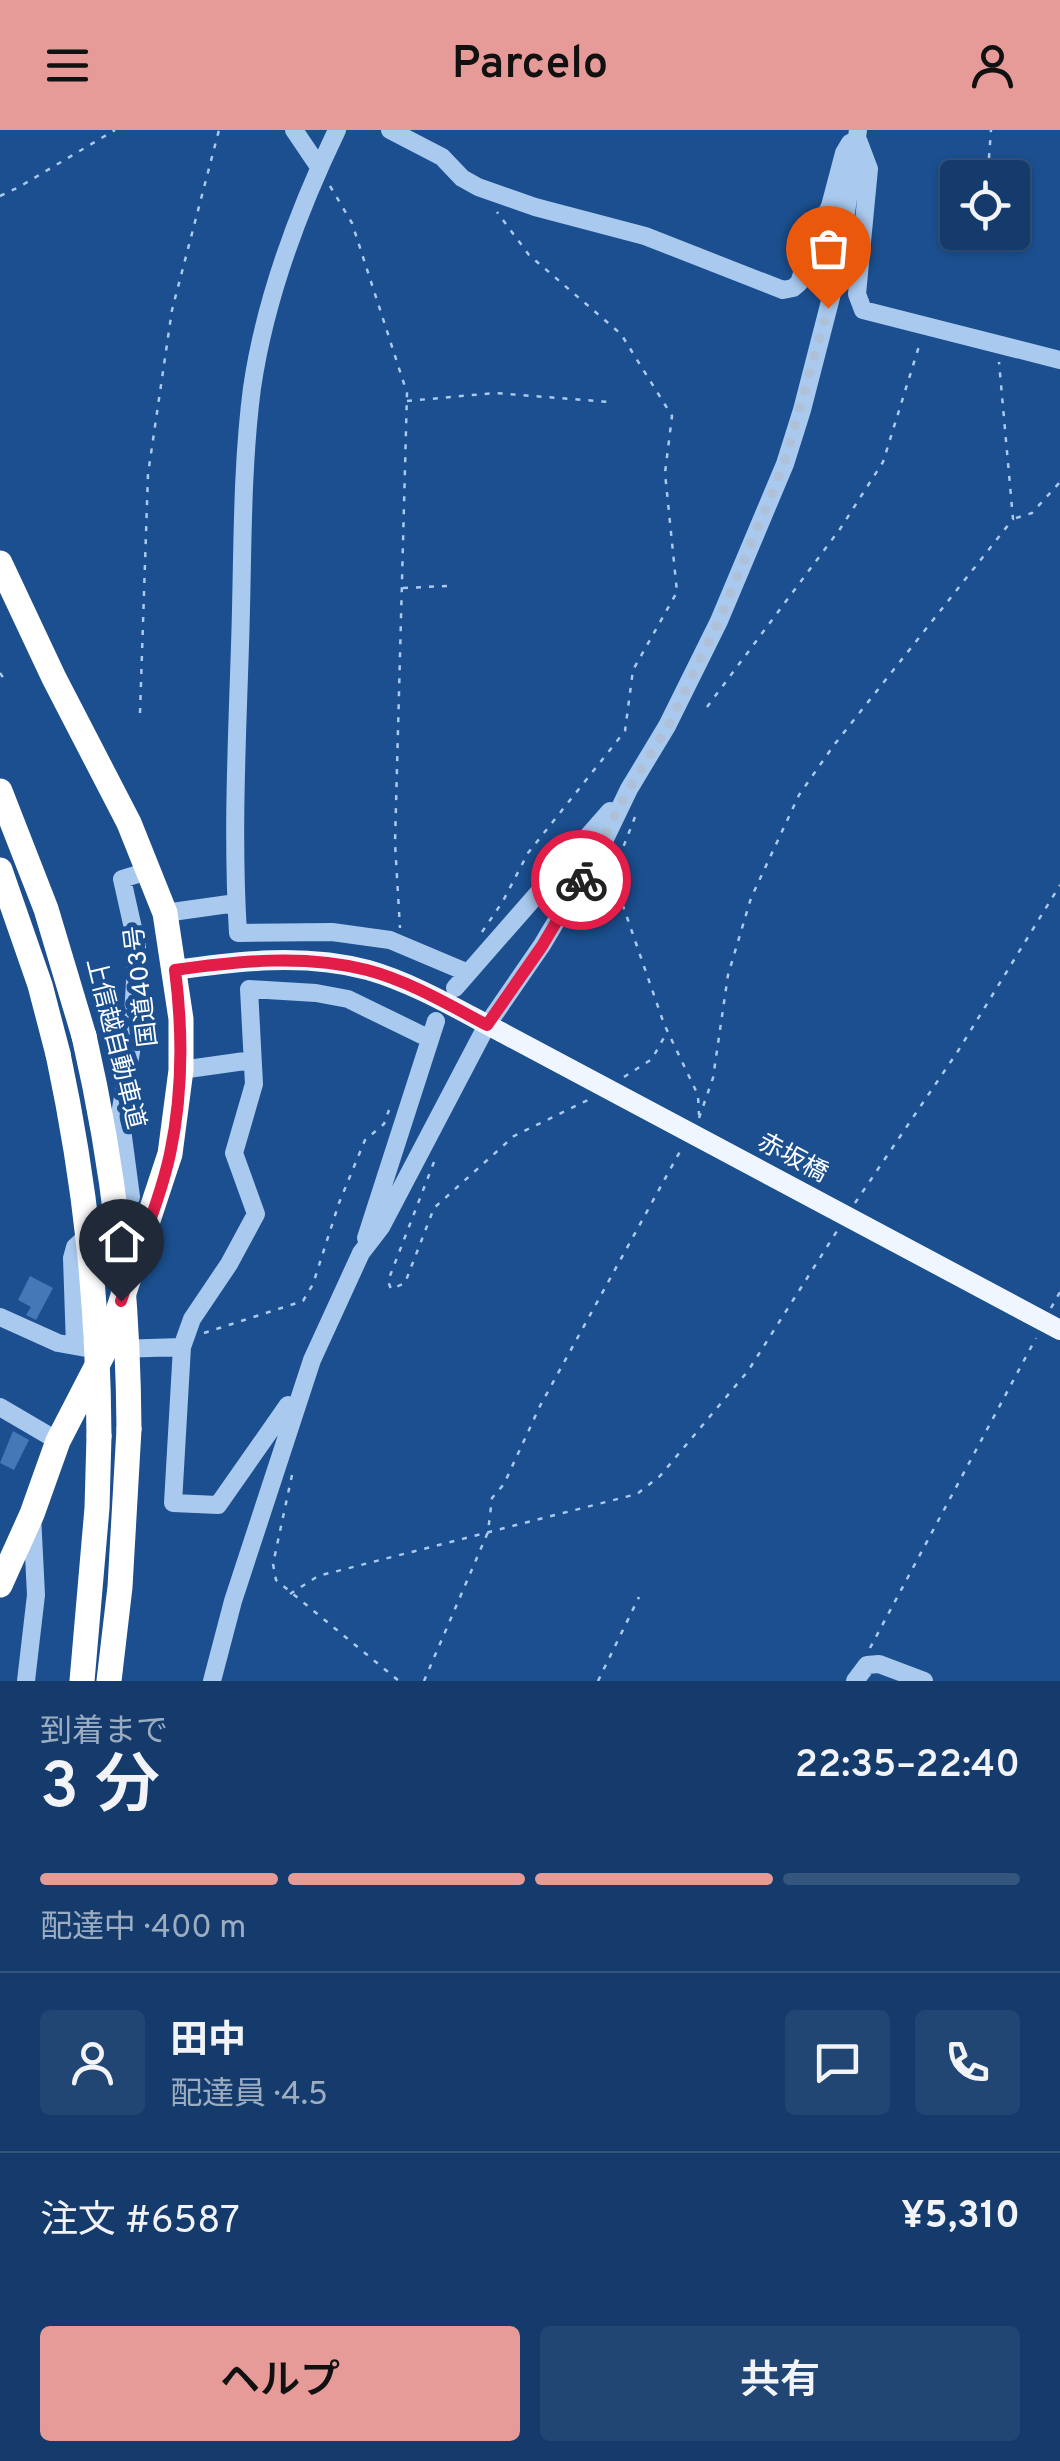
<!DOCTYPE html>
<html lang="ja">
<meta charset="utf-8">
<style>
:root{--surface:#143b6b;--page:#214673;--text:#f1f3f6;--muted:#9dadc1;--line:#33557e;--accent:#e69b98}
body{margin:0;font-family:Overpass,"Noto Sans JP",sans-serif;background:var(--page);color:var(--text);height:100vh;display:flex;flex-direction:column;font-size:38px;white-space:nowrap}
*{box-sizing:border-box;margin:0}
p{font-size:32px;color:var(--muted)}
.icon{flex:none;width:55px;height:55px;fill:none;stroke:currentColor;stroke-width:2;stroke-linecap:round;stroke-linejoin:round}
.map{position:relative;height:1551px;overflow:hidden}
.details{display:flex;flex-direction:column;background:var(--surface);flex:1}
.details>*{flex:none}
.buttons{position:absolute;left:940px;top:30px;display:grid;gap:20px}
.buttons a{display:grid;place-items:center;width:90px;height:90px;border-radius:10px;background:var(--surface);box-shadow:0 2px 8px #0004,0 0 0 2px var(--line);font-size:50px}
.pin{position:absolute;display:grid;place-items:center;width:85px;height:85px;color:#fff;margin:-102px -42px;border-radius:50% 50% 50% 0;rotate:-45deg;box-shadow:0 0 10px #0007}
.pin .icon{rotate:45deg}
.courier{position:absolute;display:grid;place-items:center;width:100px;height:100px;margin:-50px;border:8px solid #e11d48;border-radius:50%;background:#fff;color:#222;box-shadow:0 2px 12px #0007}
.overview em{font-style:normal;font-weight:600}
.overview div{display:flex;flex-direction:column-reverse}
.overview{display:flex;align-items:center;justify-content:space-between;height:170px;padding:0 40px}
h1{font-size:65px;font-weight:600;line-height:75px}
.bar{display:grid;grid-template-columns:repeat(4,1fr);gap:15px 10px;align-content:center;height:120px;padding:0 40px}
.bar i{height:12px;border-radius:8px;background:var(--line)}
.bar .active{background:var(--accent)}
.bar p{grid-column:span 4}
.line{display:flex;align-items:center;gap:25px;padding:0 40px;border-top:2px solid var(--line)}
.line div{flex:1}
.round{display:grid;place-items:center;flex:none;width:105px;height:105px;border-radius:10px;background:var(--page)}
.cta{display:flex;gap:20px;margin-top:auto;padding:20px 40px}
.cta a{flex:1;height:115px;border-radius:10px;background:var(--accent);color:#111;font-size:40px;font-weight:600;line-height:115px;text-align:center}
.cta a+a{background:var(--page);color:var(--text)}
header{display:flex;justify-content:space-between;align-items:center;height:130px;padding:0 40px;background:var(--accent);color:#111;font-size:45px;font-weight:600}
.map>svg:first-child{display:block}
.building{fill:#4478b7}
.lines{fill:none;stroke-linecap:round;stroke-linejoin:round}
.path{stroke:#a9c9ee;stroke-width:2.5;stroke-dasharray:5 8;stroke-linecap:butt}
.minor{stroke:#a9c9ee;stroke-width:18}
.major{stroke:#f0f6ff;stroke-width:20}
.highway{stroke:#fff;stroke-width:25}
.major-bridge{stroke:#f0f6ff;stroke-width:20}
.highway-bridge{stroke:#fff;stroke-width:25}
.done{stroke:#afc1d8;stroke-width:10;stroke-dasharray:0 18}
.route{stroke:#e11d48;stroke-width:12}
.labels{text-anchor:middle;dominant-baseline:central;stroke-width:10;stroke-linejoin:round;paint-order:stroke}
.street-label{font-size:25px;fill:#fff;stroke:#1b4f8f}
</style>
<header><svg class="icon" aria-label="menu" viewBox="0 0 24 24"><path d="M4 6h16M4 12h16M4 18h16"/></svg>Parcelo<svg class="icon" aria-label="person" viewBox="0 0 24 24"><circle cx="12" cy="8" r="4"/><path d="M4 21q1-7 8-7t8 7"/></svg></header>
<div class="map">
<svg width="1060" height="1551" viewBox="0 0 1060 1551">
<rect width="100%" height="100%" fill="#1b4f8f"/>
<!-- building -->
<path class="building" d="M30,1146l23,12 -17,32 -10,-5 5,-8 -13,-7z
M13,1301l16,9 -15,30 -14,-7z"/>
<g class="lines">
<!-- path -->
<path class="path" d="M988,41l3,-41
M330,56l22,37 55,170 -12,450 5,85
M0,66l19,-9 96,-57
M407,271l88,-8 114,9
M1016,388l16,-5 28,-31
M403,458l44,-2
M0,543l4,6
M707,577l133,-178 43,-67 37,-119
M140,583l8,-239 24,-164 47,-180
M635,687l-16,41 2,42 43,124 34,71 1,20
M482,802l21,-31 25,-48 97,-122 8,-61 44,-78 -12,-119 7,-57 -51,-82 -92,-79 -32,-43
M624,947l28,-18 15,-27
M699,988l14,-40 15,-103 23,-77 48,-103 35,-50 179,-226 -14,-157
M434,1032l-46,119 3,8 14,-6 29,-75 80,-72 74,-36
M855,1073l103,-152 102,-166
M1051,1178l9,-16
M204,1203l99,-32 10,-17 26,-81 26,-63 19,-16 5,-14
M292,1345l-19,89 3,16 123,101
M290,1464l28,-18 319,-82 23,-18 88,-105 89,-140
M870,1518l166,-310
M424,1551l64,-149 4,-34 12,-14 36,-78 143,-260
M598,1551l41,-84"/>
<!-- minor -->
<path class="minor" d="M294,0l25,37
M337,0c-39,81 -72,169 -85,258 -11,84 -9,172 -12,257 -3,96 -8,192 -2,288l94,-1 58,8 76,32
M390,0l52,27 20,21 16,9 57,20 110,29 138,54 10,-2 6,-5 14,-43 17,-34 14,-53 6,-10 8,-3 11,29 -12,125 6,16 197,50
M165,783l71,-10
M455,858l155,-177
M181,940l71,-10
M366,1108l70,-217
M0,1187l58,26 28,5
M75,1216l-3,-88 3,-11 56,-50 -11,-83 11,-62 6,-106 -15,-67 26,-8
M117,1219l65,-2
M288,1275l-70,100 -45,-2 9,-156 10,-28 37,-55 27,-50 -22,-61 20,-69 -5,-95 67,4 32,6 82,40
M0,1277l58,34
M26,1551l10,-86 -4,-80
M212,1551l21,-80 79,-241 49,-107 20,-26 106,-202 55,-80 62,-104 25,-52 38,-63 52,-105 66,-157 17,-54 35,-136 21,-144
M855,1551l12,-16 12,-1 45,17"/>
<!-- major -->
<path class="major" d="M175,840c64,-9 129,-17 193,0 46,13 91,40 133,62"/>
<!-- highway -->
<path class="highway" d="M0,433l54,115 75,145 36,90 16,106v51l-11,84 -65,196 -47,91 -26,73 -32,71
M0,661l46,118 38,127
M0,740l40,115 18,69
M82,1551l15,-173 2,-72
M109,1551l11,-94 9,-158"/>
<!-- major-bridge -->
<path class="major-bridge" d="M501,902l559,298"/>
<!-- highway-bridge -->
<path class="highway-bridge" d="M84,906c31,135 44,255 45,393
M58,924c28,132 40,247 41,382"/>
</g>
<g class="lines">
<!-- done -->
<path class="done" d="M581,750l48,-91 39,-63 51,-105 65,-157 44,-156"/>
<!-- route -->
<path class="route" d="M121,1171c16,-49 38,-97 49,-147 13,-61 13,-122 5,-184 63,-9 129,-16 192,0 42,11 82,35 120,55l55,-79 39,-66"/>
</g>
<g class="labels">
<!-- street labels -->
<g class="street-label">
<text transform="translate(143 856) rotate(-97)">国道403号</text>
<text transform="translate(114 914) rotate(76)">上信越自動車道</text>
<text transform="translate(792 1029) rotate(28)">赤坂橋</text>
</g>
</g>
</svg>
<div class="buttons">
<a><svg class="icon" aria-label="locate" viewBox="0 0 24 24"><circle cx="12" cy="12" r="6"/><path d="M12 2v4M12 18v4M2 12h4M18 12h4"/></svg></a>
</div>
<div class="pin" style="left:828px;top:178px;background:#ea580c"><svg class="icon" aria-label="bag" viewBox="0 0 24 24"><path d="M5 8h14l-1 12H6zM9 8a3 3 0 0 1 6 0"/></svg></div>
<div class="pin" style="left:121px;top:1171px;background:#1f2937"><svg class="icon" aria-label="home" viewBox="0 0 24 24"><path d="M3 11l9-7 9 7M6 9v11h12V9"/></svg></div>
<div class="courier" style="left:581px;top:750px"><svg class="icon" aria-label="bike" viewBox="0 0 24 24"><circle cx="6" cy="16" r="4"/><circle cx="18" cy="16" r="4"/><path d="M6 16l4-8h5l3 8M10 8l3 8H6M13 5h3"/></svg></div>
</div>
<section class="details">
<div class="overview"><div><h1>3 分</h1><p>到着まで</p></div><em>22:35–22:40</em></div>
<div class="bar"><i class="active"></i><i class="active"></i><i class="active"></i><i></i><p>配達中 · 400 m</p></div>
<div class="line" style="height:180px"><a class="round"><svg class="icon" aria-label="person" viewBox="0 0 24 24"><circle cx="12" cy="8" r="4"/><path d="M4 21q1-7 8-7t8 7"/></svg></a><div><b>田中</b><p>配達員 · 4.5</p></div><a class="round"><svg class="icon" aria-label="chat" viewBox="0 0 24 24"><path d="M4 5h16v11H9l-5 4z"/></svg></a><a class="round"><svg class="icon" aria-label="phone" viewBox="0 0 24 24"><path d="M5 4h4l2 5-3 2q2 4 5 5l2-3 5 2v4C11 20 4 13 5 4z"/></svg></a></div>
<div class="line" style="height:130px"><div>注文 #6587</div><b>¥5,310</b></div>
<div class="cta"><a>ヘルプ</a><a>共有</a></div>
</section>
